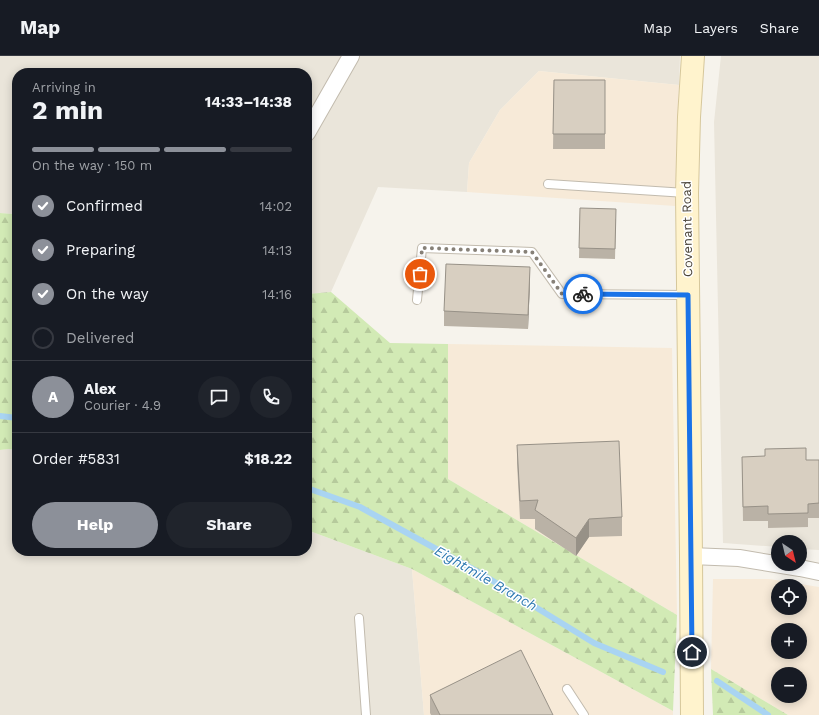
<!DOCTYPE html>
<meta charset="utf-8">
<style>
:root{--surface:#171b24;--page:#20242c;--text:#f1f3f6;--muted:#9ea1a6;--line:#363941;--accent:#8c9099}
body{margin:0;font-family:"Work Sans",sans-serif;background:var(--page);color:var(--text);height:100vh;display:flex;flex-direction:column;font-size:15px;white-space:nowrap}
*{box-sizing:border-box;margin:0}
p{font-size:13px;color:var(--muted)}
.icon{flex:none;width:22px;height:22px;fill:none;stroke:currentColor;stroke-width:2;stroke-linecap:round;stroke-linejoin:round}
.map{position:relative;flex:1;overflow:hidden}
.details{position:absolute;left:12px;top:12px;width:300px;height:488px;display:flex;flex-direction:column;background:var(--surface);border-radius:16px;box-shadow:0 2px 10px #0003}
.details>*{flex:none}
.needle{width:26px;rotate:145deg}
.fabs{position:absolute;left:771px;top:479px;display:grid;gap:8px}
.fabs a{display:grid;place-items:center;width:36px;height:36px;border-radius:50%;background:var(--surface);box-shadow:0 2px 10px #0003;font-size:20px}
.pin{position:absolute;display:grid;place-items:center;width:34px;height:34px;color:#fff;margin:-17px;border:2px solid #fff;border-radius:50%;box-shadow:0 1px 4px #0007}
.courier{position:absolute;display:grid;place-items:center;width:40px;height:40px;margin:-20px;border:3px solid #1a73e8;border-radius:50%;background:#fff;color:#222;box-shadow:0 1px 5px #0007}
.headline em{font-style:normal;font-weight:700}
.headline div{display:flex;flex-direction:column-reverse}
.headline{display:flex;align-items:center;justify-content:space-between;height:68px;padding:0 20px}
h1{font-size:26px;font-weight:700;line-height:30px}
.bar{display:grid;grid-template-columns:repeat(4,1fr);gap:6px 4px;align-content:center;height:48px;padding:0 20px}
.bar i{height:5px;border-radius:3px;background:var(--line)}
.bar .active{background:var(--accent)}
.bar p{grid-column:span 4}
.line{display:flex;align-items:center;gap:10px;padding:0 20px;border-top:1px solid var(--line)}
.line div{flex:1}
.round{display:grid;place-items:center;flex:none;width:42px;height:42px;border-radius:21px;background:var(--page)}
ol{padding:0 20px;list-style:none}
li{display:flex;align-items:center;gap:12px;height:44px}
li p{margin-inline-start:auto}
li .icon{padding:4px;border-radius:50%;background:var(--accent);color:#fff;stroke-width:4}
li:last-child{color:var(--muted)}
li i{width:22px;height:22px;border:2px solid var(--line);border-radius:50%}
.action{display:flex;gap:8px;margin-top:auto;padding:8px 20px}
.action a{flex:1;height:46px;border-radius:24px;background:var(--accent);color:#fff;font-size:16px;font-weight:700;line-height:46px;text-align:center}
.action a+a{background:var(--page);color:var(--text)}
header{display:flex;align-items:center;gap:24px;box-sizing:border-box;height:56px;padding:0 20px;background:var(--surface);border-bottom:1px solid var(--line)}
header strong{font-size:19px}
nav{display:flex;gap:22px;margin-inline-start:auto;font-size:14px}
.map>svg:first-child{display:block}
.residential{fill:#eae5da}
.commercial{fill:#f7ead8;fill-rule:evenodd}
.forest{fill:url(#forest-firs)}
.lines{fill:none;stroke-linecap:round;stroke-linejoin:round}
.stream{stroke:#a9d4f2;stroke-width:6}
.lane-casing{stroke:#c2bbae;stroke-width:10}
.street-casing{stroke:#c2bbae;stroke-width:18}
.secondary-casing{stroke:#d6c79b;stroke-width:24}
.lane{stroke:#fff;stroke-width:8}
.street{stroke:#fff;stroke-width:16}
.secondary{stroke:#fff3cd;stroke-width:22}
.wall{fill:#bab2a6}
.shaded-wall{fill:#979187}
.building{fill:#d8cfc1;stroke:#979187}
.done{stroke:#878178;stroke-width:4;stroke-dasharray:0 7.2}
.route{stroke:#1a73e8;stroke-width:5}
.labels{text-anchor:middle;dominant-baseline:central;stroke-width:3;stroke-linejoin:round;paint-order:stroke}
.street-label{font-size:13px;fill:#4b4439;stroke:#fff}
.water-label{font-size:14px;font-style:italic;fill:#2e7ab2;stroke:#fff}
</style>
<header>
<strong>Map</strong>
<nav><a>Map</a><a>Layers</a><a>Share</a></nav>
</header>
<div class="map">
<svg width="819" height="659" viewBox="0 0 819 659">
<defs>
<pattern id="forest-firs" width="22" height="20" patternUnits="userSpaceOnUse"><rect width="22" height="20" fill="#d2eab5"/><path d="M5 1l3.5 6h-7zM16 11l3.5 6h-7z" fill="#b6ca9c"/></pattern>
</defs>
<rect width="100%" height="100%" fill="#f6f3ec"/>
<!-- residential -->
<path class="residential" d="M0,0h680l-1,29 -140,-14 -39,39 -31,53 -2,29 -89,-5 -47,105 -24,2v-221h-290v142l-4,-1 -13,-1z
M721,0h98v494l-19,-1v-7h-22v5l-55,-4 -9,-421z
M9,393l8,1v101h290v-21l105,39 12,146h-424v-265z"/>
<!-- commercial -->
<path class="commercial" d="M539,15l140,14 -4,121 -208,-14 2,-29 31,-53z
M448,288l224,4 5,267 -229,-136z
M412,513l261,142v4h-249z
M713,523h56l50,8v128h-31l-77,-46zM778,530h22v22h-22zM778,574h22v22h-22zM778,618h22v22h-22z"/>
<!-- forest -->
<path class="forest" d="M0,157l13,1 4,1v235l-8,-1 -9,1z
M331,236l59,51 58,1v135l229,136 -4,96 -261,-142 -105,-39v-236z
M711,613l77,46h-75z"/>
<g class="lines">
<!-- stream -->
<path class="stream" d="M0,360l17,2
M307,432l53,19 120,66 114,70 69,29
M717,625l51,34"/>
<!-- lane casing -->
<g class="lane-casing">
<path id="lane" d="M548,128l138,9
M417,244l5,-52 110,4 30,42 125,1
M359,562l7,97
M567,633l17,26"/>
</g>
<!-- street casing -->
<g class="street-casing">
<path id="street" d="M307,77l44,-77
M691,500l48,2 61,10 19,4"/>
</g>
<!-- secondary casing -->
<g class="secondary-casing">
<path id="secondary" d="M692,659l-1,-159 -4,-363 2,-76 4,-61"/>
</g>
<!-- lane -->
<use href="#lane" class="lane"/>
<!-- street -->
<use href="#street" class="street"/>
<!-- secondary -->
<use href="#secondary" class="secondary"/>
</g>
<!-- wall -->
<path class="wall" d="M554,24h51v69h-52z
M580,152l36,11 -1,40 -36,-1z
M530,226l-2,47 -84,-3v-15z
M517,389l105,72v19l-33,1 -13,19 -41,-27v-10h-15l-3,-56z
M742,401l64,3h13v58h-11v9l-40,1v-7h-25z
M430,639l123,20h-122l-1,-2z"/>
<!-- shaded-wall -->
<path class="shaded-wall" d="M530,211v15l-2,47v-14z
M589,463v18l-13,19v-18z"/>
<!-- building -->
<path class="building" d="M554,24h51v54h-52z
M580,152l36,1 -1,40 -36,-1z
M446,208l84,3 -2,48 -84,-4z
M619,385l3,76 -33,2 -13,19 -41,-28 3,-10 -18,1 -3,-56z
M806,392v12h13v43l-11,1v9l-40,1v-8l-25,1 -1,-50 23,-1v-7z
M521,594l32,65h-113l-10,-20z"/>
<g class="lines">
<!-- done -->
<path class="done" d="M420,218l2,-26 110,4 30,42h21"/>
<!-- route -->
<path class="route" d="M583,238l105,1 4,357"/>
</g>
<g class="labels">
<!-- street labels -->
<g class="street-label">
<text transform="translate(687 173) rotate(-91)">Covenant Road</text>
</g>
<!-- water labels -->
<g class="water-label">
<text transform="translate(486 522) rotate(30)">Eightmile Branch</text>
</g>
</g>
</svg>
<div class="fabs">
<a><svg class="needle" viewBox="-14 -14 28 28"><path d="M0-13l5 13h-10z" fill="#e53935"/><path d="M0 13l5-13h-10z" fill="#9ea1a6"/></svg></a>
<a><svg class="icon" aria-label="locate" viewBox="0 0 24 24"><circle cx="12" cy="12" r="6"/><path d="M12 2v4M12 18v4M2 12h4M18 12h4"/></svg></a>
<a>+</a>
<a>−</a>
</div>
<div class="pin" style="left:420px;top:218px;background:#ea580c"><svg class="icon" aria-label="bag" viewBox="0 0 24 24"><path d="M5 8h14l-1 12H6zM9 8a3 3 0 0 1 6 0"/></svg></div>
<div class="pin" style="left:692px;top:596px;background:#1f2937"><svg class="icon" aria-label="home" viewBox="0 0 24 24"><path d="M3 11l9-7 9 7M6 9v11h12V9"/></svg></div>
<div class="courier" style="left:583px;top:238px"><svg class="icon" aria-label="bike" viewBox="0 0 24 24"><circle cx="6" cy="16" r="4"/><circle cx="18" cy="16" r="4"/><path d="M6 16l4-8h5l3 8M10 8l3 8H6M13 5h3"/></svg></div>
<section class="details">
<div class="headline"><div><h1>2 min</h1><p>Arriving in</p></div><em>14:33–14:38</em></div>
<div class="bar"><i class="active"></i><i class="active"></i><i class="active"></i><i></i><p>On the way · 150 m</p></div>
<ol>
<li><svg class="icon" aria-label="check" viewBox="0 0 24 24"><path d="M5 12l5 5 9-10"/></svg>Confirmed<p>14:02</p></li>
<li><svg class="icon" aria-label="check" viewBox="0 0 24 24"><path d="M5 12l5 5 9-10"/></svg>Preparing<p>14:13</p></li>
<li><svg class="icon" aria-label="check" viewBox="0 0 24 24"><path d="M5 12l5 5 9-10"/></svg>On the way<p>14:16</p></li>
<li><i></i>Delivered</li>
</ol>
<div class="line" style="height:72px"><b class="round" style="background:var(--accent);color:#fff">A</b><div><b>Alex</b><p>Courier · 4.9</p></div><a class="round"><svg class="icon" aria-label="chat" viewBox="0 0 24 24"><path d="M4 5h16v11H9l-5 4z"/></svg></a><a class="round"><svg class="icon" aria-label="phone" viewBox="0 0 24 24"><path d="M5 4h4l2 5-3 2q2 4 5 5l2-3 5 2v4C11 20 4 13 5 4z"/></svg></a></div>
<div class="line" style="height:52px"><div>Order #5831</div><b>$18.22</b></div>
<div class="action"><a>Help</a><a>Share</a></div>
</section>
</div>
